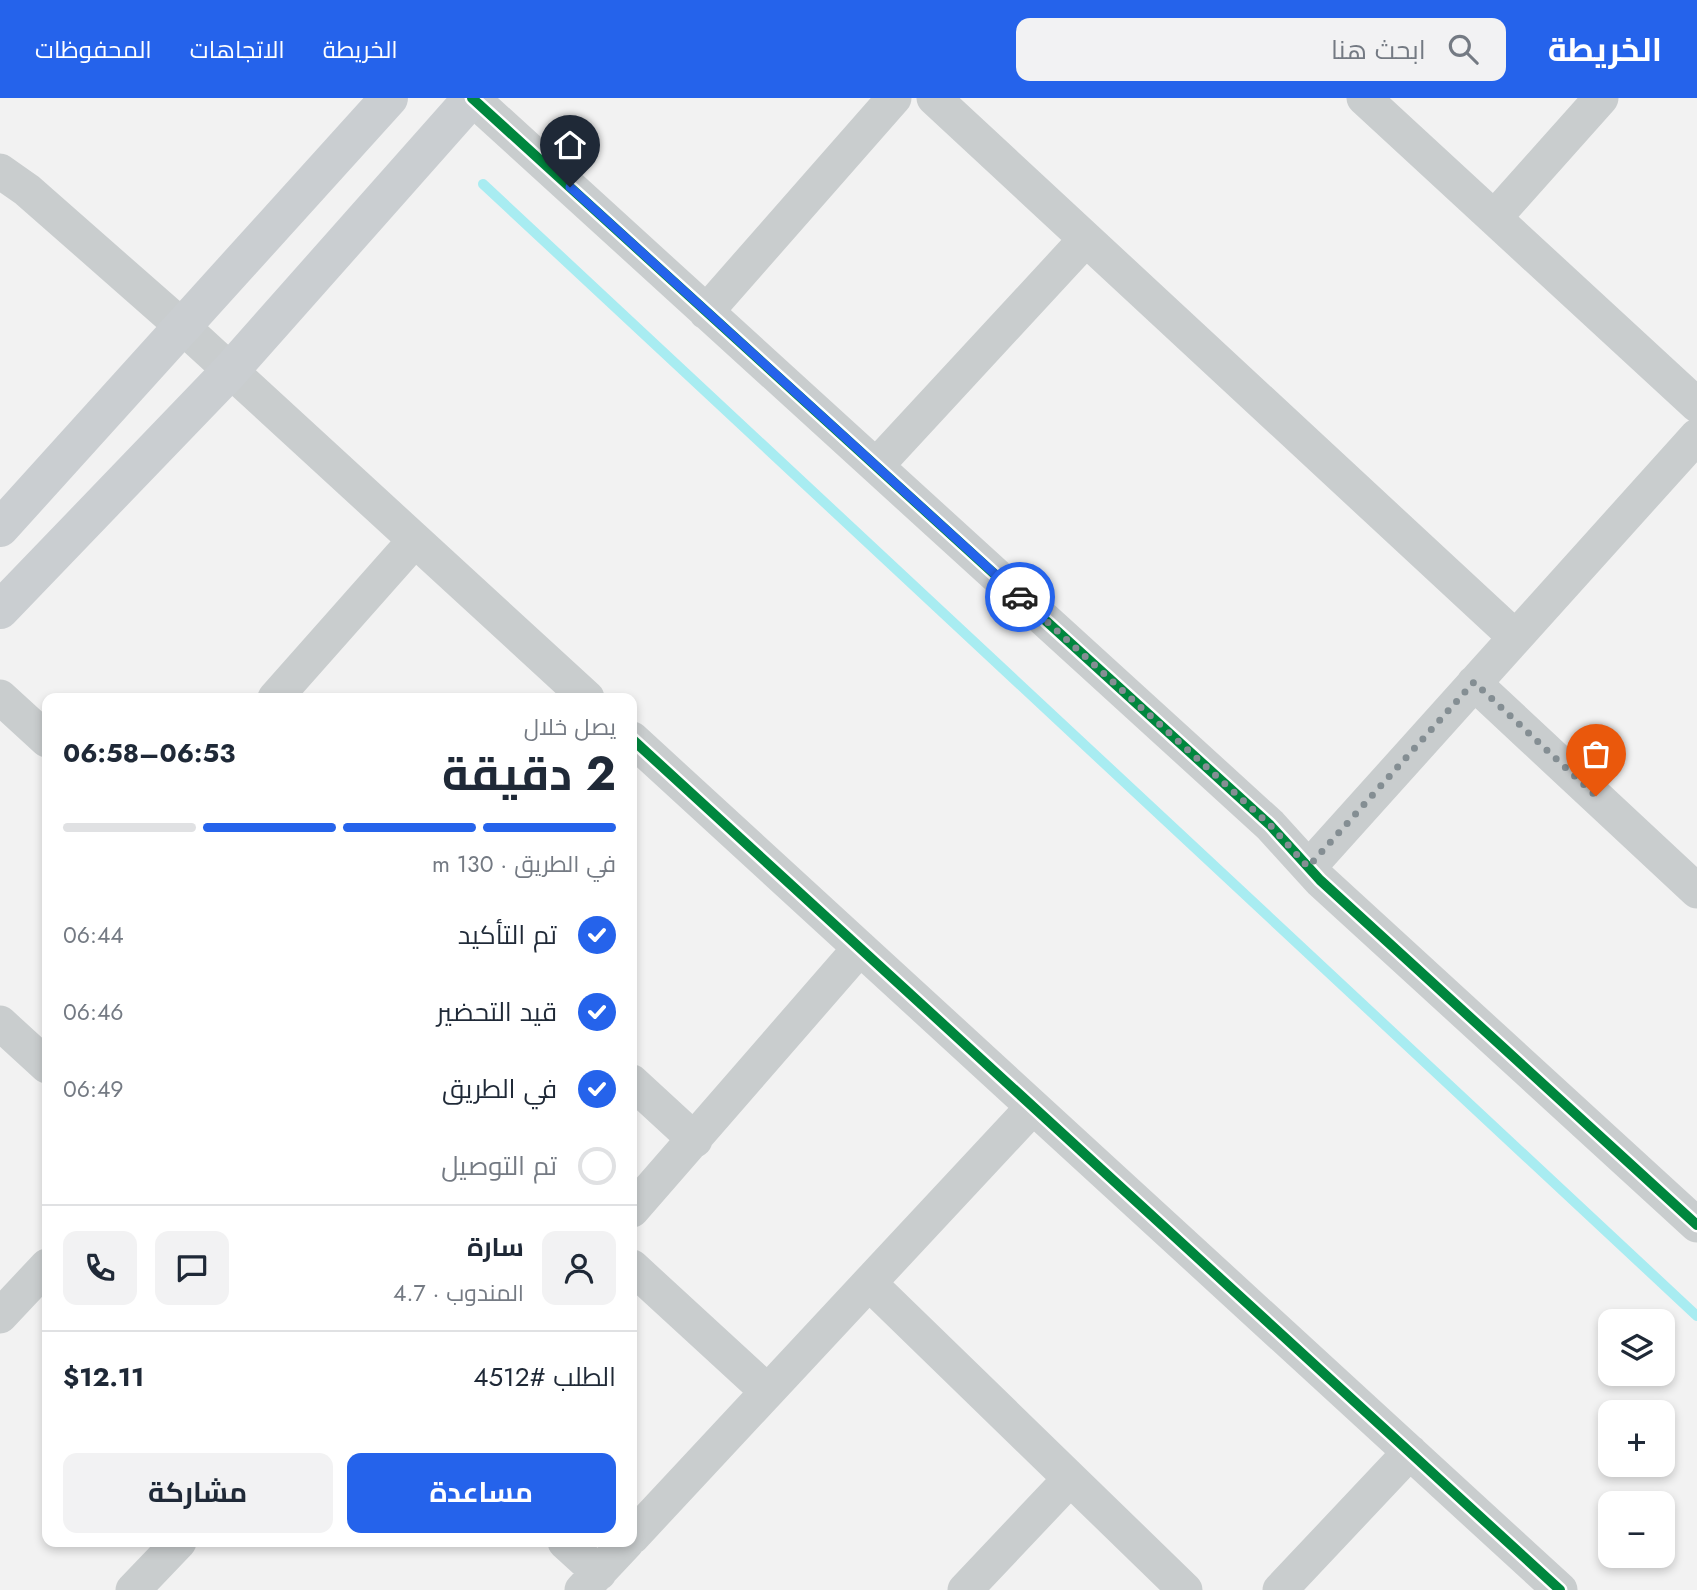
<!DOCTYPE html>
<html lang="ar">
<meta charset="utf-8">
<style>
:root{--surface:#fff;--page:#f2f2f3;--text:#1f2937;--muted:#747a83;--line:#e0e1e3;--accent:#2563eb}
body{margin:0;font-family:Jost,Cairo,sans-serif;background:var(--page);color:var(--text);direction:rtl;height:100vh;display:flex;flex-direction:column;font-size:26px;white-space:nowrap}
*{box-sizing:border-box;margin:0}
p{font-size:23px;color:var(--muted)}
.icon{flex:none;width:38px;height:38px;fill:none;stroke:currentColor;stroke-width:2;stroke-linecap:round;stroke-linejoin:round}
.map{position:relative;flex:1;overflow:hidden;direction:ltr}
.side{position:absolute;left:42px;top:595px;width:595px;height:854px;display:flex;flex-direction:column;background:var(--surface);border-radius:14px;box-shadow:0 4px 10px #0003;direction:rtl}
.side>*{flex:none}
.controls{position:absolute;left:1598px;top:1211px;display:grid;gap:14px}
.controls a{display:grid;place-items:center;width:77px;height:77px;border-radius:14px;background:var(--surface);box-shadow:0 4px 10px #0003;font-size:35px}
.pin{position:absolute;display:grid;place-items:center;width:60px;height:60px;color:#fff;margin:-72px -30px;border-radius:50% 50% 50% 0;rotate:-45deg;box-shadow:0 0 7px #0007}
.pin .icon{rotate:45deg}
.courier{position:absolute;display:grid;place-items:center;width:70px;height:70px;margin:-35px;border:5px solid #2563eb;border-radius:50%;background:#fff;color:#222;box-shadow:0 2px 9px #0007}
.summary em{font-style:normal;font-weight:700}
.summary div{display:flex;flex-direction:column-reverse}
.summary{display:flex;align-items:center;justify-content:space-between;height:119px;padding:0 21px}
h1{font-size:46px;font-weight:700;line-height:52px}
.bar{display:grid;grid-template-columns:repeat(4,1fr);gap:10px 7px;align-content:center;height:84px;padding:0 21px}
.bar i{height:9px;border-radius:5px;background:var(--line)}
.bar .selected{background:var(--accent)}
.bar p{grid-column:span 4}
.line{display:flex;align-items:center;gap:18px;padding:0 21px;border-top:2px solid var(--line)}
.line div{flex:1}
.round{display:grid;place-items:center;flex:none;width:74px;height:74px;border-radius:14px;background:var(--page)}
ol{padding:0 21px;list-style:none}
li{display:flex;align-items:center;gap:21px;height:77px}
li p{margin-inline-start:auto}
li .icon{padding:7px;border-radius:50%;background:var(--accent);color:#fff;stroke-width:4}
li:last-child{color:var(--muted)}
li i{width:38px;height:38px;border:4px solid var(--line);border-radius:50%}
.cta{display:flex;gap:14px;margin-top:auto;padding:14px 21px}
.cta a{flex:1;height:80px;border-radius:14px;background:var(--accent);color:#fff;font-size:28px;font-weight:700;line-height:80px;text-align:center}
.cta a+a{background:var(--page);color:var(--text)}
header{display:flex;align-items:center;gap:42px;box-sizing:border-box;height:98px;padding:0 35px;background:var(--accent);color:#fff}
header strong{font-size:33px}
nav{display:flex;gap:38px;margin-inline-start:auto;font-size:24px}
.search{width:490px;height:63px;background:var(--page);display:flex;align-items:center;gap:18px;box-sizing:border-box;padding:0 24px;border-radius:14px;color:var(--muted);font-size:26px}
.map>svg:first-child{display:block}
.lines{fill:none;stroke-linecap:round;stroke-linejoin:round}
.stream{stroke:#a8ecf1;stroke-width:10}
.street{stroke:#c9cdce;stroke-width:35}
.secondary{stroke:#caced1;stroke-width:38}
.cycleway-casing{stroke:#fff;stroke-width:15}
.cycleway{stroke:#00873e;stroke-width:10}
.done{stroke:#848e93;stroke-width:7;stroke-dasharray:0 12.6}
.route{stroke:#2563eb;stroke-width:9}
</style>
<header>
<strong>الخريطة</strong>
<div class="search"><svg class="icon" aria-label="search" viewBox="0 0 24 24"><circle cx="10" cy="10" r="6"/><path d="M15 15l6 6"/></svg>ابحث هنا</div>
<nav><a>الخريطة</a><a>الاتجاهات</a><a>المحفوظات</a></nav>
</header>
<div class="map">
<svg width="1697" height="1492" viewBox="0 0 1697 1492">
<rect width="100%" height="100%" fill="#f2f2f2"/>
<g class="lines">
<!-- stream -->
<path class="stream" d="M483,86l1214,1132"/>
<!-- street -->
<path class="street" d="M472,0l798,727 50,55 377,345
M934,0l581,539
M1364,0l333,307
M0,73l27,19 157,138 403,370
M1494,120l107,-120
M706,214l188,-214
M876,368l210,-227
M1474,585l223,208
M0,599l47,43
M275,600l140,-158
M632,641l928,851
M1309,769l388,-431
M0,925l47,43
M632,984l63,58
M632,1112l228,-262
M632,1169l135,124
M869,1185l316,307
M0,1218l47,-50
M632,1439l401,-430
M565,1444l34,31
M133,1492l46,-48
M582,1492l45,-48
M965,1492l105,-111
M1280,1492l130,-138"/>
<!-- secondary -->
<path class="secondary" d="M0,430l389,-430
M0,512l230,-239 242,-273"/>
<!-- cycleway casing -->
<g class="cycleway-casing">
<path id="cycleway" d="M472,0l798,727 50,55 377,345
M632,641l928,851"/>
</g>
<!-- cycleway -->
<use href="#cycleway" class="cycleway"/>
</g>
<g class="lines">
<!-- done -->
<path class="done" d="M1020,499l250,228 38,42 166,-185 122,114"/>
<!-- route -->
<path class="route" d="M570,89l450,410"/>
</g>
</svg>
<div class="controls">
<a><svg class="icon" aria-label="layers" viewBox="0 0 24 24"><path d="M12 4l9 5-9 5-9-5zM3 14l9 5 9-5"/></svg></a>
<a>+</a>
<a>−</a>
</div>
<div class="pin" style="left:1596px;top:698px;background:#ea580c"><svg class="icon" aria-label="bag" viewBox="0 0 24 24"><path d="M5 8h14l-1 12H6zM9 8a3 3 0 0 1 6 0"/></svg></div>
<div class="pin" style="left:570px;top:89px;background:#1f2937"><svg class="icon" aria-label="home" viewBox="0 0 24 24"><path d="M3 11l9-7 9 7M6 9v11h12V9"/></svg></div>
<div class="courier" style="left:1020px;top:499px"><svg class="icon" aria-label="car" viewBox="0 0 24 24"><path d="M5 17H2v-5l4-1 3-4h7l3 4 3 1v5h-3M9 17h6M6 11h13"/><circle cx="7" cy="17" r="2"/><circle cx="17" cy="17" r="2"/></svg></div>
<section class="side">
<div class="summary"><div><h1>2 دقيقة</h1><p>يصل خلال</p></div><em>06:53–06:58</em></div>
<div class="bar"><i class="selected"></i><i class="selected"></i><i class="selected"></i><i></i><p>في الطريق · 130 m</p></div>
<ol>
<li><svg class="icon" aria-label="check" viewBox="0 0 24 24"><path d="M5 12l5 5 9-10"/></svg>تم التأكيد<p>06:44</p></li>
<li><svg class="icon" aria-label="check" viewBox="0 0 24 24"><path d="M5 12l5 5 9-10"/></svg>قيد التحضير<p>06:46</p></li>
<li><svg class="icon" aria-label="check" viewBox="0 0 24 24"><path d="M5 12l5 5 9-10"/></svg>في الطريق<p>06:49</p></li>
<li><i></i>تم التوصيل</li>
</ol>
<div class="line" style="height:126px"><a class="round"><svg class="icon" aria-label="person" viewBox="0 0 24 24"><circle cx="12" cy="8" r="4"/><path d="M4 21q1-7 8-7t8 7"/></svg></a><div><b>سارة</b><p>المندوب · 4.7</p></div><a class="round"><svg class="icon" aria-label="chat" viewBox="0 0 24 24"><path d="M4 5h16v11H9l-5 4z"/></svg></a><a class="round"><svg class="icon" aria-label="phone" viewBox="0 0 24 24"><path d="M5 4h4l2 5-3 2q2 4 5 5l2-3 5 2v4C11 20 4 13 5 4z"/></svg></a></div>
<div class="line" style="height:91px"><div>الطلب #4512</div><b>$12.11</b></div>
<div class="cta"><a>مساعدة</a><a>مشاركة</a></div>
</section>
</div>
